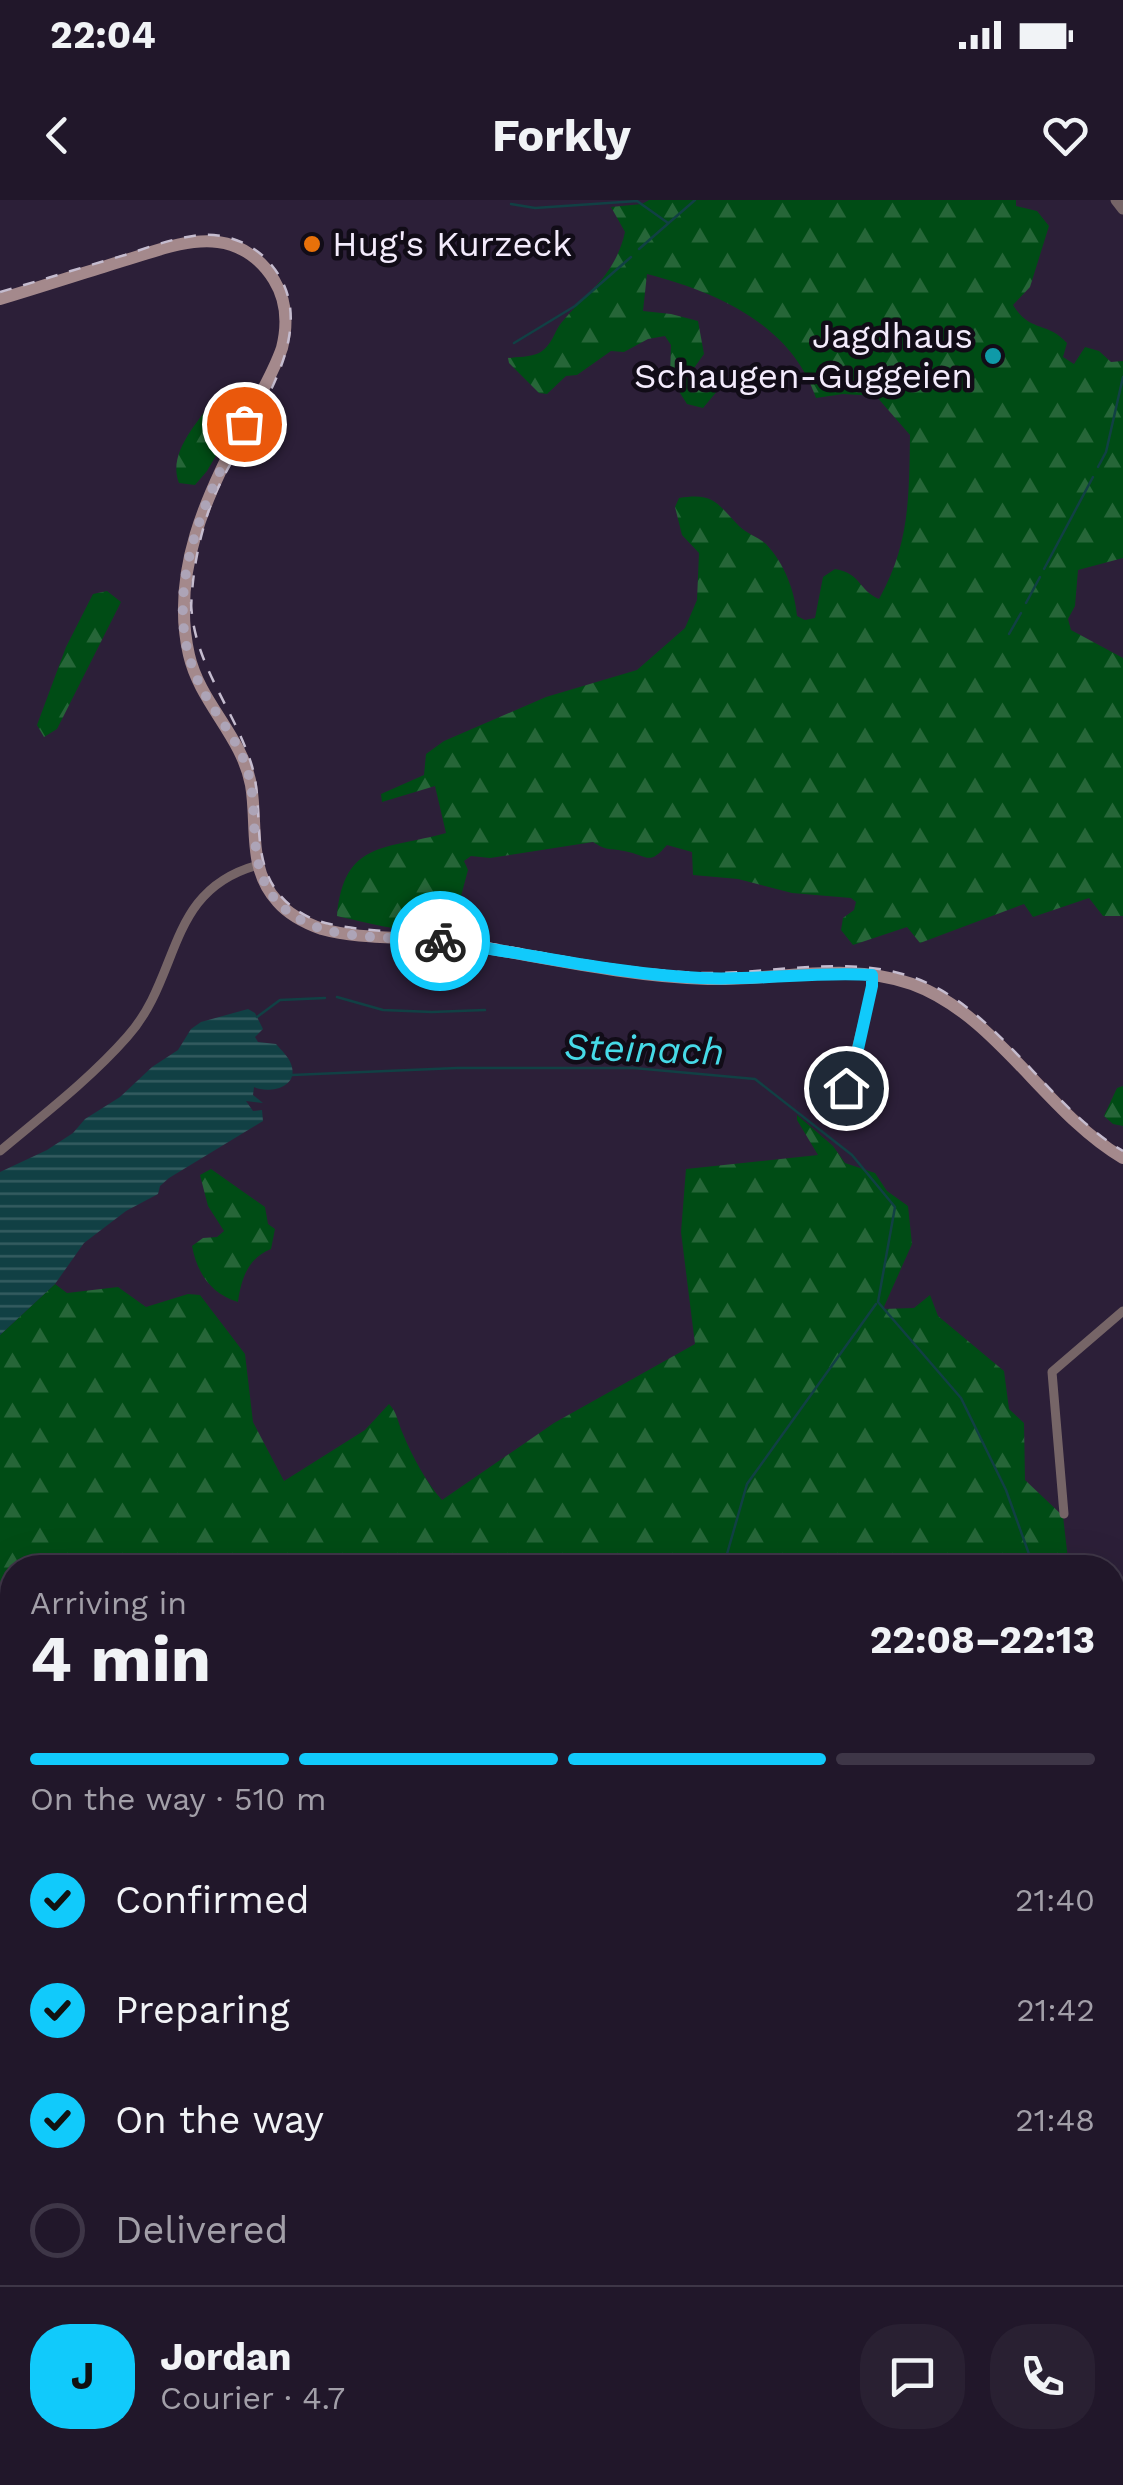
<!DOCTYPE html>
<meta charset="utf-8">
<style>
:root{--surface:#21172a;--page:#292032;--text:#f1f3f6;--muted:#a29fa8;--line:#3e3647;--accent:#11cafb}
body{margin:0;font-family:"Work Sans",sans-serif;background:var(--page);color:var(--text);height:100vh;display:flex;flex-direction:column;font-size:38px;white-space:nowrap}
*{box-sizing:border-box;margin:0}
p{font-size:32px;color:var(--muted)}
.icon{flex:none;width:55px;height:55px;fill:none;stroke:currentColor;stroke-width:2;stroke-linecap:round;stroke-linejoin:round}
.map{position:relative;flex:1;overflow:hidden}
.sheet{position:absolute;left:0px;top:1355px;width:1125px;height:930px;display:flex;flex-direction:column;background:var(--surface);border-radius:40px 40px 0 0;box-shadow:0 10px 40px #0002,0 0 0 2px var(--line)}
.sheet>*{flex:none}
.pin{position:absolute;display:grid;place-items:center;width:85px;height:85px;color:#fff;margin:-42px;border:5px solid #fff;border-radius:50%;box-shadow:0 2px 10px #0007}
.courier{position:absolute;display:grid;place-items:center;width:100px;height:100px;margin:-50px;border:8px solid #11cafb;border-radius:50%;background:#fff;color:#222;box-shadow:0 2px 12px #0007}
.overview em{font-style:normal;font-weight:700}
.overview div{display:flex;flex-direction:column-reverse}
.overview{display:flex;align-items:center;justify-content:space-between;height:170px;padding:0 30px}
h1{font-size:65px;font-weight:700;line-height:75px}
.bar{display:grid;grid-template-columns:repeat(4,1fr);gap:15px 10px;align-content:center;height:120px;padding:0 30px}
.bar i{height:12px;border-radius:8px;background:var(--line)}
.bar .selected{background:var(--accent)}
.bar p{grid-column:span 4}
.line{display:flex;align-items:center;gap:25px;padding:0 30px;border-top:2px solid var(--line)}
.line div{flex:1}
.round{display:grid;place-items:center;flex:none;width:105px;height:105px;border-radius:40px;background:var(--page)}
ol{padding:0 30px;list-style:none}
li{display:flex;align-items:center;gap:30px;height:110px}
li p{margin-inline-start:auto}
li .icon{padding:10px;border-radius:50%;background:var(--accent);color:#111;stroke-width:4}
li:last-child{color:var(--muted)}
li i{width:55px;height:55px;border:5px solid var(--line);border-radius:50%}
.status{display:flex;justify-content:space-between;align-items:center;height:70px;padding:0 50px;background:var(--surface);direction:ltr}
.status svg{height:28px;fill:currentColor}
header{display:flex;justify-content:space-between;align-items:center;height:130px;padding:0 30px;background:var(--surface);font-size:45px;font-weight:700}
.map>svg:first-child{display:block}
.grass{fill:url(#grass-dots)}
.forest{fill:url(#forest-firs)}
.water{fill:url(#water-rules)}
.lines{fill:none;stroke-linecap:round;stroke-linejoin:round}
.stream{stroke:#114044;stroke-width:2.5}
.minor{stroke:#766567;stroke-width:9}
.tertiary{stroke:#766567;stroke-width:11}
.secondary{stroke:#a4898c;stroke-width:12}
.rail{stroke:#c5bccf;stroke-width:2.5;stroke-dasharray:12 12;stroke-linecap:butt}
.done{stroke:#ada4b7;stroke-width:10;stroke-dasharray:0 18}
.route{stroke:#11cafb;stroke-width:12}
.food-dot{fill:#e8710a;stroke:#110c17;stroke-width:4}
.culture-dot{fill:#0f9aa8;stroke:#110c17;stroke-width:4}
.labels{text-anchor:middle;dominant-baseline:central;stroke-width:9;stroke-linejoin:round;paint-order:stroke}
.poi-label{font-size:35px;fill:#f3ebfc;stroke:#110c17;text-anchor:start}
.water-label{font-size:38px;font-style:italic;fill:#46dae7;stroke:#110c17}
</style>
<div class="status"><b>22:04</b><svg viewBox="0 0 49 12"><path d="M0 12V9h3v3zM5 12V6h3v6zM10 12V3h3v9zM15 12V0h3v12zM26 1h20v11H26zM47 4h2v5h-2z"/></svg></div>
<header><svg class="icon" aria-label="back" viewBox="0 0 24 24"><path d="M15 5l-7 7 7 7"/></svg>Forkly<svg class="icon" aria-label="heart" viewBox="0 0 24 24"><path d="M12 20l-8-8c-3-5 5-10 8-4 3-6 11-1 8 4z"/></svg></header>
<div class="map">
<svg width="1123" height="2285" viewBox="0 0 1123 2285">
<defs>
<pattern id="grass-dots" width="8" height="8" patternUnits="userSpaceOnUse" patternTransform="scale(2.5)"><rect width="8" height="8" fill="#004c15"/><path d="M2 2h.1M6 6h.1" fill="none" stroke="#266638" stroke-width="1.8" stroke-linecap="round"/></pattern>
<pattern id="forest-firs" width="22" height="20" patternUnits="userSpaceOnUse" patternTransform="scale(2.5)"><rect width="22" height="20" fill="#004c15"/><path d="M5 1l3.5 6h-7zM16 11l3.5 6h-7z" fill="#266638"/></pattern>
<pattern id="water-rules" width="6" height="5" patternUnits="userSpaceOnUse" patternTransform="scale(2.5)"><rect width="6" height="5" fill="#114044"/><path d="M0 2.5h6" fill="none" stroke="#345c60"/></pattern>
</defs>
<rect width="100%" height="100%" fill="#2c1f38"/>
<!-- grass -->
<path class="grass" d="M31,2273h233l-5,12h-205z
M333,2273h202l-21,12h-141z"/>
<!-- forest -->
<path class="forest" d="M649,0h367v6l21,5 12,15 -19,61 -17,18c17,28 34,16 54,38l-4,14 11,7 11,-17 14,4 12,11 12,-1v197l-45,12 -3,36 -7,13 3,11 52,28v258h-20l-14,-18 -56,19 -9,-13 -104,39 -13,-16 -54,18 -12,-15 2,-12 11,-8 2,-8 -5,-4 -59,-5 -54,-14 -45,-4 -1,-23 -25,-7c-19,22 -19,10 -43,6 -16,-3 -17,0 -31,-9l-103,16 -19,-2 -7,5 4,9 -15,56c-26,14 -88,-4 -116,-10 7,-76 48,-66 109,-83l-11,-47 -53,16 -1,-8 43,-19 2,-21 18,-13 102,-44 91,-27 48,-42 12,-28 2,-47 -17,-18 -7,-28 4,-9c36,-6 38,6 60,28 8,8 19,11 27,18 18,19 29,47 31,72l8,4 10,-2 8,-41 12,-8c27,5 23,21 44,30 31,-55 30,-103 31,-164l-34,-39 -33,-2 -27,4c-25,-74 -100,-106 -169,-124l-4,37 28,3 27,7 6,33 -10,14 12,18 12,4 -15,18 -16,-4 -17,-27 1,-32 -6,-9 -17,3 -24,13 -13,-1 -34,24 -11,1 -19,18 -8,-1 -30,-30 -1,-5c9,-1 23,-1 31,-5 14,-8 15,-22 23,-31 27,-32 53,-46 63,-90l-14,-25 31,-3z
M215,198l22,2 5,11 -35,60 -12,14 -16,-2c-12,-30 19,-61 36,-85z
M107,391l14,11 -64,127 -13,8 -7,-12 29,-78 27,-53z
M1123,886v40l-10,-2 -9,-8 13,-28z
M797,915l36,31 12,17 30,10 12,18 21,15 4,38 -29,65 31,-1 16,-13 8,21 66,55 5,38 15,14 1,57 38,36 6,52h-1057v40h-12v-273l55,-51 12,9 51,-6 28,20 42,-13 12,1 45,59 8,68 31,59 81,-51 24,-26c8,8 9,19 14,30 9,22 23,48 39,66l112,-77 141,-79 -14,-112 5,-63 132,-14 -21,-35z
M211,969l54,38 3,17 7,5 -4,20c-23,9 -30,30 -33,53 -27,-8 -41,-29 -46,-56l11,-8 14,-1 7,-6 -16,-25 -8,-31z
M1113,1424l4,6 6,1v854h-609l21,-13h577z
M12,1966v264l-11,12 11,20v10l19,1 23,12h-54v-288l4,-2z
M264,2272l69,1 40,12h-114z"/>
<!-- water -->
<path class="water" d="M248,809l7,4 8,16 -8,8 3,5 18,2c5,6 13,13 15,20 9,24 -23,30 -37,23l-1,8 10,8 -17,-2 7,10 9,-1 1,11 -94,57 -9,8 -2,8 -32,17 -42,32 -29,41 -55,51v-163l47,-22 26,-17 12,-14 35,-22 32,-30 26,-17 13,-21 10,-7z"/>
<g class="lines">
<!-- stream -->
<path class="stream" d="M511,4l24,4 102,-7 31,22
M639,49l56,-49
M514,143l61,-37 56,-49
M1098,267l8,-15 17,-75
M1044,369l49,-92
M1026,403l14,-26
M1009,434l12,-21
M337,797l46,13 49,2 53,-2
M257,817l23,-17 45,-2
M292,875l165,-7h177l121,11 97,76 43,52 -17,95 83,96 45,92 28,78
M723,1368l24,-84 129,-180
M0,2053l12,-8
M0,2268l21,17"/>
<!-- minor -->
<path class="minor" d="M846,888l26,-101v-12
M0,951c43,-36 90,-72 127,-114 55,-61 38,-147 131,-172
M1064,1314l-12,-142 71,-61"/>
<!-- tertiary -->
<path class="tertiary" d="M1116,0l7,9"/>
<!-- secondary -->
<path class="secondary" d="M0,99c40,-12 80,-25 119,-37 32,-9 66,-24 99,-20 24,3 44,18 56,38 13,21 14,44 8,68 -9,26 -24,50 -37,75 -38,70 -75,150 -56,232 11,48 53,81 62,130 7,40 -4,83 26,116 12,14 28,22 45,28 39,11 82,7 121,12 88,13 176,35 265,38 67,2 139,-18 204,5 85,31 134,129 211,174"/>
<!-- rail -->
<path class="rail" d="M0,92c42,-12 83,-25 125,-37 24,-8 49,-17 74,-20 25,-2 52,7 69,26 66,71 -30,172 -57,243 -13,36 -20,75 -20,113
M191,402c2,61 42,105 60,161 14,43 -2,94 28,131 13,16 31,26 51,30 39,9 80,6 120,13 84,13 170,34 254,36 69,1 145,-19 211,5 83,30 132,128 208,173"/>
</g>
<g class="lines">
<!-- done -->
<path class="done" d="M244,224c-39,73 -84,169 -48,252 14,35 44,62 53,100 11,47 -5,100 37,134 41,34 105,25 154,31"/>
<!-- route -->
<path class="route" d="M440,741c87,12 174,33 261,37 57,3 114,-7 171,-3v11l-16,72 -10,30"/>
</g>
<!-- markers -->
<circle class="food-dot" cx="312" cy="44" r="10"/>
<circle class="culture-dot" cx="993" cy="156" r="10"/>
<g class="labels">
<!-- poi labels -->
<g class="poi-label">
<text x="332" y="44">Hug's Kurzeck</text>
<text x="973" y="136" text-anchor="end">Jagdhaus<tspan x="973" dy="40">Schaugen-Guggeien</tspan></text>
</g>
<!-- water labels -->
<g class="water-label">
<text transform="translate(644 849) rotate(2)">Steinach</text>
</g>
</g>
</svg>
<div class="pin" style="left:244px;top:224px;background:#ea580c"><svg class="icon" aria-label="bag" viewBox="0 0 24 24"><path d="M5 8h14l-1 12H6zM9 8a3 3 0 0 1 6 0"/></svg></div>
<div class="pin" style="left:846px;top:888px;background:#1f2937"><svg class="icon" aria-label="home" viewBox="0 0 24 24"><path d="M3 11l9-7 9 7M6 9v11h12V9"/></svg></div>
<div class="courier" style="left:440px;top:741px"><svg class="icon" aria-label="bike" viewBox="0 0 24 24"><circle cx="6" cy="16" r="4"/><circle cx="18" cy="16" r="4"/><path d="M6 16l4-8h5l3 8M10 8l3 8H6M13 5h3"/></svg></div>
<section class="sheet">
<div class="overview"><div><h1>4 min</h1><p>Arriving in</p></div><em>22:08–22:13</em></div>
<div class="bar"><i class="selected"></i><i class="selected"></i><i class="selected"></i><i></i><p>On the way · 510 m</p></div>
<ol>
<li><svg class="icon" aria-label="check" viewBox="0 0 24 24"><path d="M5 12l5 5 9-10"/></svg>Confirmed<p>21:40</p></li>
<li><svg class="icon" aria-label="check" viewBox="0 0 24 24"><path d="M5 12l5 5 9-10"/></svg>Preparing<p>21:42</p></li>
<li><svg class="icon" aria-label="check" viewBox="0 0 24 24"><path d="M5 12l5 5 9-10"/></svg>On the way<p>21:48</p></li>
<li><i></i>Delivered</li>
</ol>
<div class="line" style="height:180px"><b class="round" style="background:var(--accent);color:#111">J</b><div><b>Jordan</b><p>Courier · 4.7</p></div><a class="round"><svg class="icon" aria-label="chat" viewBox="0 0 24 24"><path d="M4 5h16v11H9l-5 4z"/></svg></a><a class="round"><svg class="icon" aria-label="phone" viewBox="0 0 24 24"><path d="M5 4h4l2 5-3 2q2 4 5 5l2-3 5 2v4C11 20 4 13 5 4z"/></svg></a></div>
</section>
</div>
